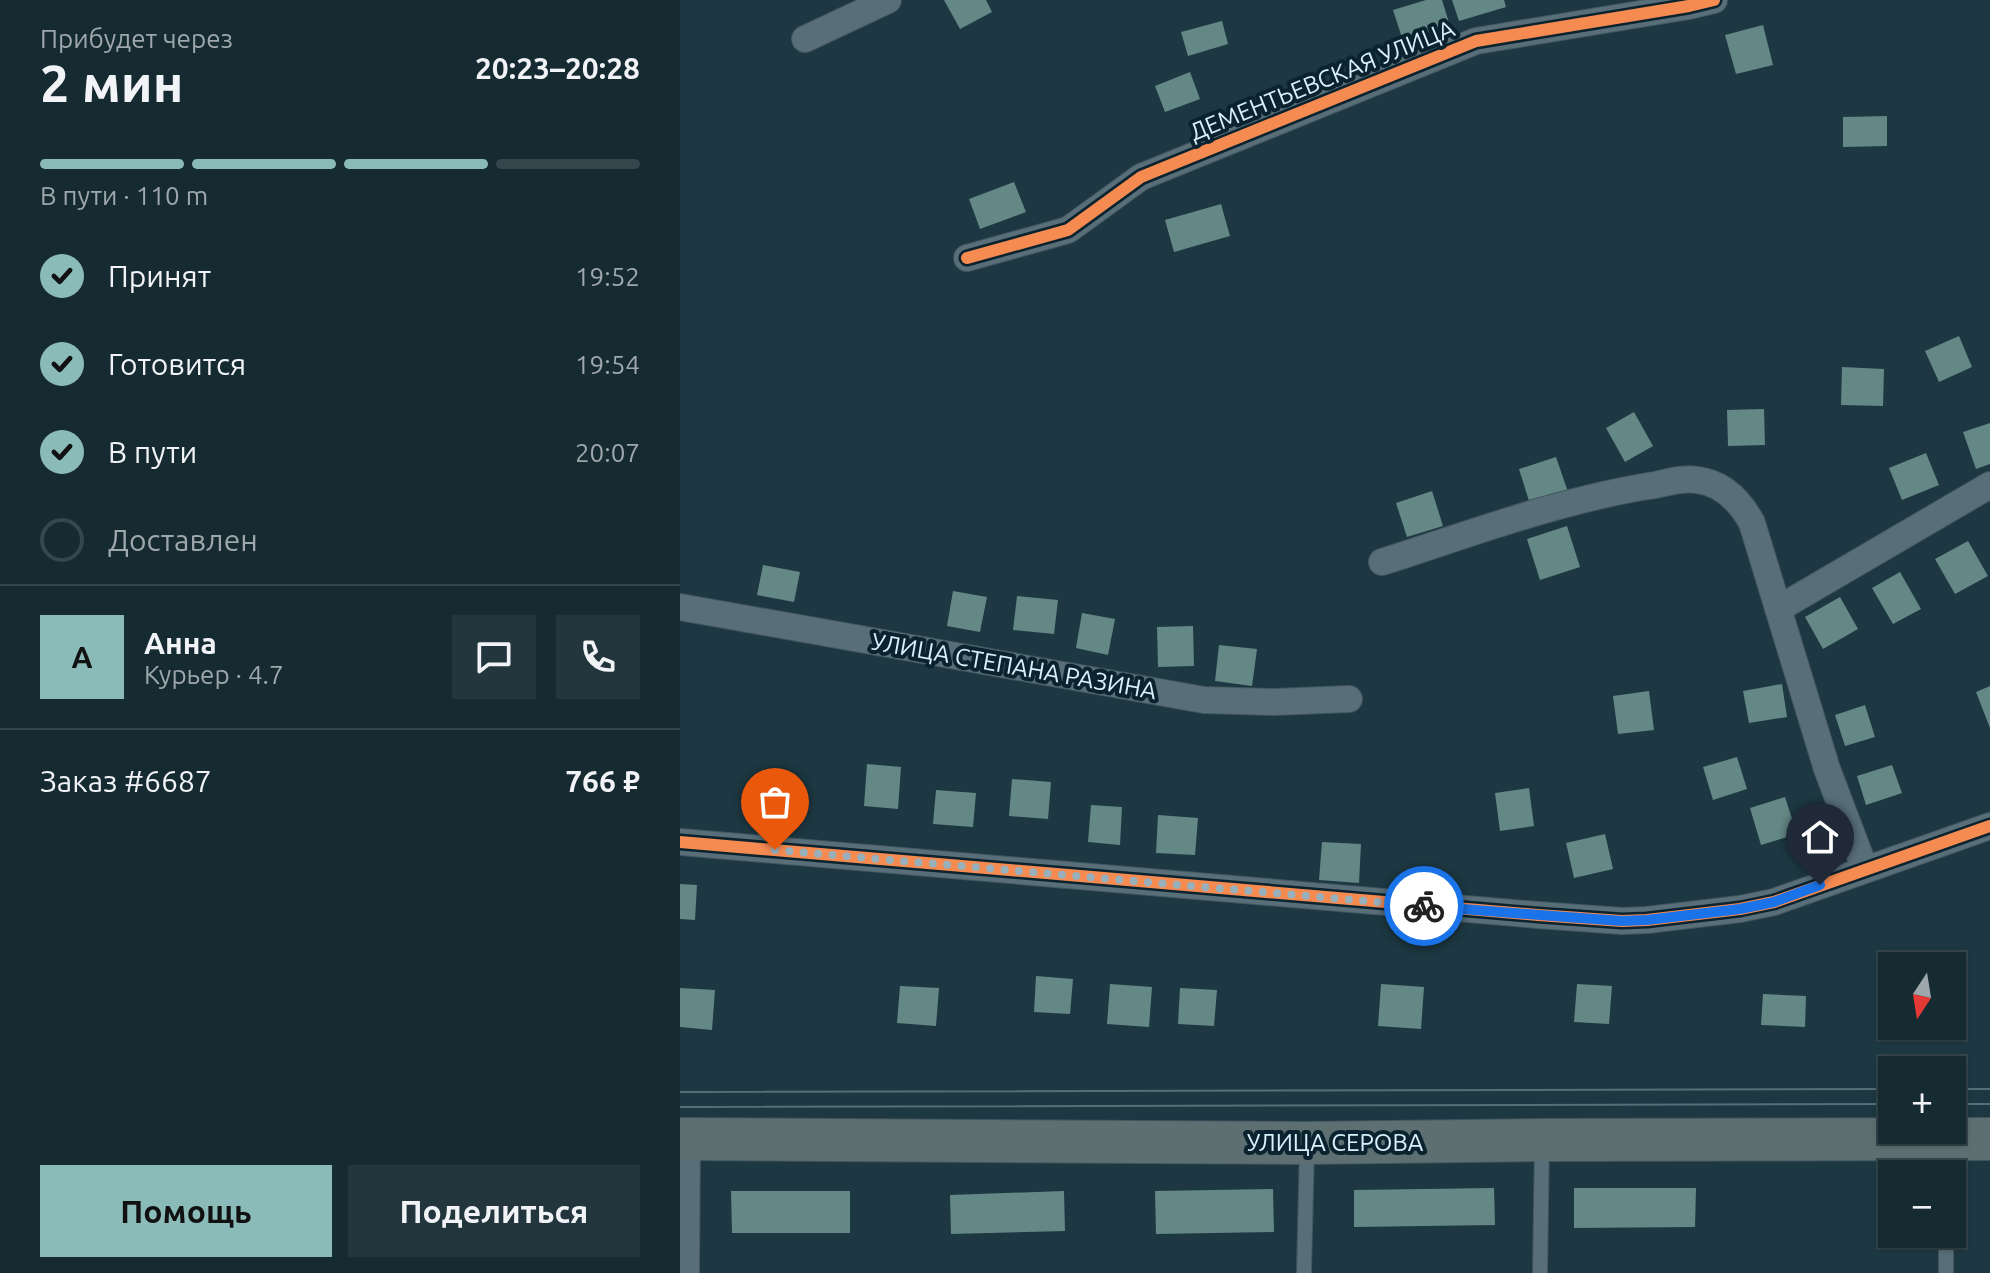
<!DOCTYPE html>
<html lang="ru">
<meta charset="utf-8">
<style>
:root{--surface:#162a32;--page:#23363e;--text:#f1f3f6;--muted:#9ea7ac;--line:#35464d;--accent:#8bbbb9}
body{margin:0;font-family:Ubuntu,sans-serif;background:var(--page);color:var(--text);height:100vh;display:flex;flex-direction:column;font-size:30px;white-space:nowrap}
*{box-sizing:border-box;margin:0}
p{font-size:26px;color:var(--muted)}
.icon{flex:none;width:44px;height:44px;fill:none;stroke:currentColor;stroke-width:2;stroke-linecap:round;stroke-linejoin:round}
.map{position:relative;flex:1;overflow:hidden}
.sheet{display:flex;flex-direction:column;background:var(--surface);width:680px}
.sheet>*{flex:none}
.needle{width:52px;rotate:192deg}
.controls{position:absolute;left:1198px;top:952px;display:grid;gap:16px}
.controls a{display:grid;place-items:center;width:88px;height:88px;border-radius:0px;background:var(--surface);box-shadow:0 2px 6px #0004,0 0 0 2px var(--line);font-size:40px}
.pin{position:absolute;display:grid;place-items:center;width:68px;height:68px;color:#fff;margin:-82px -34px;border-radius:50% 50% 50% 0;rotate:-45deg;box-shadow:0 0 8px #0007}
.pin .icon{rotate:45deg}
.courier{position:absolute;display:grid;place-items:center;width:80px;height:80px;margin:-40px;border:6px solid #1a73e8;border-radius:50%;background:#fff;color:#222;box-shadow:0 2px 10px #0007}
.summary em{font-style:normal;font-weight:600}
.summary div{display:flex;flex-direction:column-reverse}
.summary{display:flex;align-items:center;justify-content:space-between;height:136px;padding:0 40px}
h1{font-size:52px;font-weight:600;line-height:60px}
.bar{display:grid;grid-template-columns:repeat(4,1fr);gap:12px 8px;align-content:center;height:96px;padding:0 40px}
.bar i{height:10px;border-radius:6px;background:var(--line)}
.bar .current{background:var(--accent)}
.bar p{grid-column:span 4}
.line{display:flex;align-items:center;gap:20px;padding:0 40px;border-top:2px solid var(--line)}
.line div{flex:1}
.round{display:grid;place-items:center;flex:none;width:84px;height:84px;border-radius:0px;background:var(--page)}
ol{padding:0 40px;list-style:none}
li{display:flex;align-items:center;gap:24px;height:88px}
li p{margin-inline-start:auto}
li .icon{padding:8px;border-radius:50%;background:var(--accent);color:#111;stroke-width:4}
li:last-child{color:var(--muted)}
li i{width:44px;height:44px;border:4px solid var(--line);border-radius:50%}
.cta{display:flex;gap:16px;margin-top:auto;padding:16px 40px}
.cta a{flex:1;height:92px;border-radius:0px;background:var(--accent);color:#111;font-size:32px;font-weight:600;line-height:92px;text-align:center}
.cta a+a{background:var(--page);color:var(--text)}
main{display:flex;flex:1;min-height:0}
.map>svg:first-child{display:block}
.building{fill:#648885}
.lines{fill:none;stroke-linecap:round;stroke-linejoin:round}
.lane-casing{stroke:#42555d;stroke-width:16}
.street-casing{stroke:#42555d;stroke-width:28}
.primary-casing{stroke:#42555d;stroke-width:44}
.lane{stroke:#586e78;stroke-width:14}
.street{stroke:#586e78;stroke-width:26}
.primary{stroke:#5e6f72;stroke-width:42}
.tram{stroke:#586e77;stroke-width:2}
.cycleway-casing{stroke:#0a232e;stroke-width:17}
.cycleway{stroke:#f68b52;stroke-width:12}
.done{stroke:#97b0bb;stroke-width:8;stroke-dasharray:0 14.4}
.route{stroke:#1a73e8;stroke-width:10}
.labels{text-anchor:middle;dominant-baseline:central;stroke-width:8;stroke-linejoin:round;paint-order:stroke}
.street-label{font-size:24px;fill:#d9f0fc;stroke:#0a232e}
</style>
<main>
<section class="sheet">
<div class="summary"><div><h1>2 мин</h1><p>Прибудет через</p></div><em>20:23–20:28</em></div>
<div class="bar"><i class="current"></i><i class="current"></i><i class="current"></i><i></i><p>В пути · 110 m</p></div>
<ol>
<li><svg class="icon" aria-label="check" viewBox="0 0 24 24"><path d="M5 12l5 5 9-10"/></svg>Принят<p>19:52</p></li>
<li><svg class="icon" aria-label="check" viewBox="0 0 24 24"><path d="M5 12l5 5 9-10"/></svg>Готовится<p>19:54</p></li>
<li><svg class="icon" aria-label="check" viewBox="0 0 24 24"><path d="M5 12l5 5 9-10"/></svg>В пути<p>20:07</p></li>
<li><i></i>Доставлен</li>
</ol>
<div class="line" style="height:144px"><b class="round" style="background:var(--accent);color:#111">А</b><div><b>Анна</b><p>Курьер · 4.7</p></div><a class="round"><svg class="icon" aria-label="chat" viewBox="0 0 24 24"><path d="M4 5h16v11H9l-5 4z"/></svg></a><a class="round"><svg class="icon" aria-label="phone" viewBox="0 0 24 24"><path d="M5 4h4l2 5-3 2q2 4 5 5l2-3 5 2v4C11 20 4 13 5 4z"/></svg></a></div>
<div class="line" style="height:104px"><div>Заказ #6687</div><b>766 ₽</b></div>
<div class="cta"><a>Помощь</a><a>Поделиться</a></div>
</section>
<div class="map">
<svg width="1310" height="1273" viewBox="0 0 1310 1273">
<rect width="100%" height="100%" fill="#1d3842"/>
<!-- building -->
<path class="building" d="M264,0h42l6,12 -32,17z
M746,0h16l8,26 -47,15 -10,-31z
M772,0h52l2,7 -47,14z
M542,21l6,23 -40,12 -7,-24z
M1083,25l10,40 -37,9 -11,-39z
M510,72l10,27 -35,13 -10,-26z
M1207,116v30l-44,1v-30z
M334,182l12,30 -46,17 -11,-30z
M541,204l9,32 -56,16 -9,-32z
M1279,336l13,31 -33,15 -14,-31z
M1162,367l42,2 -1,37 -42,-1z
M1084,409l1,36 -37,1 -1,-36z
M954,412l19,34 -28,16 -19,-34z
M1310,423v41l-14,5 -13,-37z
M1246,453l13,32 -37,15 -13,-32z
M876,457l12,35 -38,12 -11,-35z
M752,491l11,35 -36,11 -11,-34z
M887,526l13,41 -40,13 -13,-41z
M1288,541l20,35 -33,18 -20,-35z
M83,565l37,7 -6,30 -37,-7z
M1220,572l21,37 -28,15 -21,-36z
M273,591l34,6 -7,35 -33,-6z
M337,596l41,4 -4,34 -41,-4z
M1160,597l18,32 -35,20 -18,-32z
M402,613l33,6 -7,36 -32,-7z
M513,626l1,40 -36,1 -1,-40z
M539,645l38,4 -5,37 -37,-5z
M1102,684l5,33 -38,6 -6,-32z
M1310,686v42l-14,-36z
M969,691l5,39 -36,4 -5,-38z
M1185,705l10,32 -30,9 -10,-31z
M1057,757l10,32 -34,11 -10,-33z
M187,764l34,3 -3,42 -34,-3z
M1212,765l10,28 -36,12 -9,-29z
M332,779l39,3 -3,37 -39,-3z
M849,788l5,38 -34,5 -5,-38z
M256,790l40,3 -3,34 -40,-3z
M1105,797l12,37 -36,11 -11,-37z
M411,805l31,2 -2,38 -32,-3z
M478,815l40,3 -3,37 -39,-2z
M925,834l8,35 -39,9 -8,-35z
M642,842l39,2 -2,39 -40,-3z
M0,884l17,1 -2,35 -15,-1z
M356,976l37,3 -3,35 -36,-2z
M430,984l42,3 -3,40 -42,-3z
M701,984l43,3 -3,42 -43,-3z
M897,984l35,2 -3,38 -35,-2z
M220,986l39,2 -3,38 -39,-3z
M0,988l35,2 -3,40 -32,-3z
M500,988l37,2 -3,36 -36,-2z
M1083,994l43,2 -1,31 -44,-2z
M814,1188l1,37 -141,2v-37z
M894,1188h122l-1,39 -121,1z
M593,1189l1,43 -118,2 -1,-43z
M51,1191h119v42h-118z
M384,1191l1,40 -114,3 -1,-39z"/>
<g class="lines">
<!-- lane casing -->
<g class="lane-casing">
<path id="lane" d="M1265,1142v32
M1266,1234v39
M624,1273l3,-128
M860,1273l2,-132"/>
</g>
<!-- street casing -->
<g class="street-casing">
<path id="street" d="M125,39l83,-39
M287,258l101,-28 73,-53 335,-136 213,-35 25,-6
M702,562c88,-28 175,-61 266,-76 17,-2 32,-9 49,-6 26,3 43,21 55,43l75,246 38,100
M0,607l524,93 70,2 75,-3
M1098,609l212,-124
M0,842l858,73 84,6 25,-1 93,-11 34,-7 216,-76
M6,1273l1,-134"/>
</g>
<!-- primary casing -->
<g class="primary-casing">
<path id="primary" d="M0,1139l627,4 235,-3 448,-1"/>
</g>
<!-- lane -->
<use href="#lane" class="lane"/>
<!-- street -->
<use href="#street" class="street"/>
<!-- primary -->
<use href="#primary" class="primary"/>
<!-- tram -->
<path class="tram" d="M1272,1089h38
M0,1092l1212,-3
M1272,1104h38
M0,1107l1212,-3"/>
<!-- cycleway casing -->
<g class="cycleway-casing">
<path id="cycleway" d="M287,258l101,-28 73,-53 335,-136 213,-35 25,-6
M0,842l858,73 84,6 25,-1 93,-11 34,-7 216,-76"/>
</g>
<!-- cycleway -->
<use href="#cycleway" class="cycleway"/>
</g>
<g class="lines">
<!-- done -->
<path class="done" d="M95,850l649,56"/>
<!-- route -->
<path class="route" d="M744,906l142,11 56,4 25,-1 93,-11 34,-7 46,-17"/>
</g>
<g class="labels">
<!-- street labels -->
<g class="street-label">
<text transform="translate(642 80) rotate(-22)">ДЕМЕНТЬЕВСКАЯ УЛИЦА</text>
<text transform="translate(334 666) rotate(10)">УЛИЦА СТЕПАНА РАЗИНА</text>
<text x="655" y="1142">УЛИЦА СЕРОВА</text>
</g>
</g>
</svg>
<div class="controls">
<a><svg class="needle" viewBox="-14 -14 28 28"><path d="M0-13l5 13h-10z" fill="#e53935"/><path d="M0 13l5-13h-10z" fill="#9ea7ac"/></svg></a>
<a>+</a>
<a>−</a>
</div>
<div class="pin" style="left:95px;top:850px;background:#ea580c"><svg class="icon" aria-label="bag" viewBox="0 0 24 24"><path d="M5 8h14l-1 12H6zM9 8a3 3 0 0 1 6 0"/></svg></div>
<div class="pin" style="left:1140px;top:885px;background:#1f2937"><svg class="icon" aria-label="home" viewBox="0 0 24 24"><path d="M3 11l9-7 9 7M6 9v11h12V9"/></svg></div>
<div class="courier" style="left:744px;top:906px"><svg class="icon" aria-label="bike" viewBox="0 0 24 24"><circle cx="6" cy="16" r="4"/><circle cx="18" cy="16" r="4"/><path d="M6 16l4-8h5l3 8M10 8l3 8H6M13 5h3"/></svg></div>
</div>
</main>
